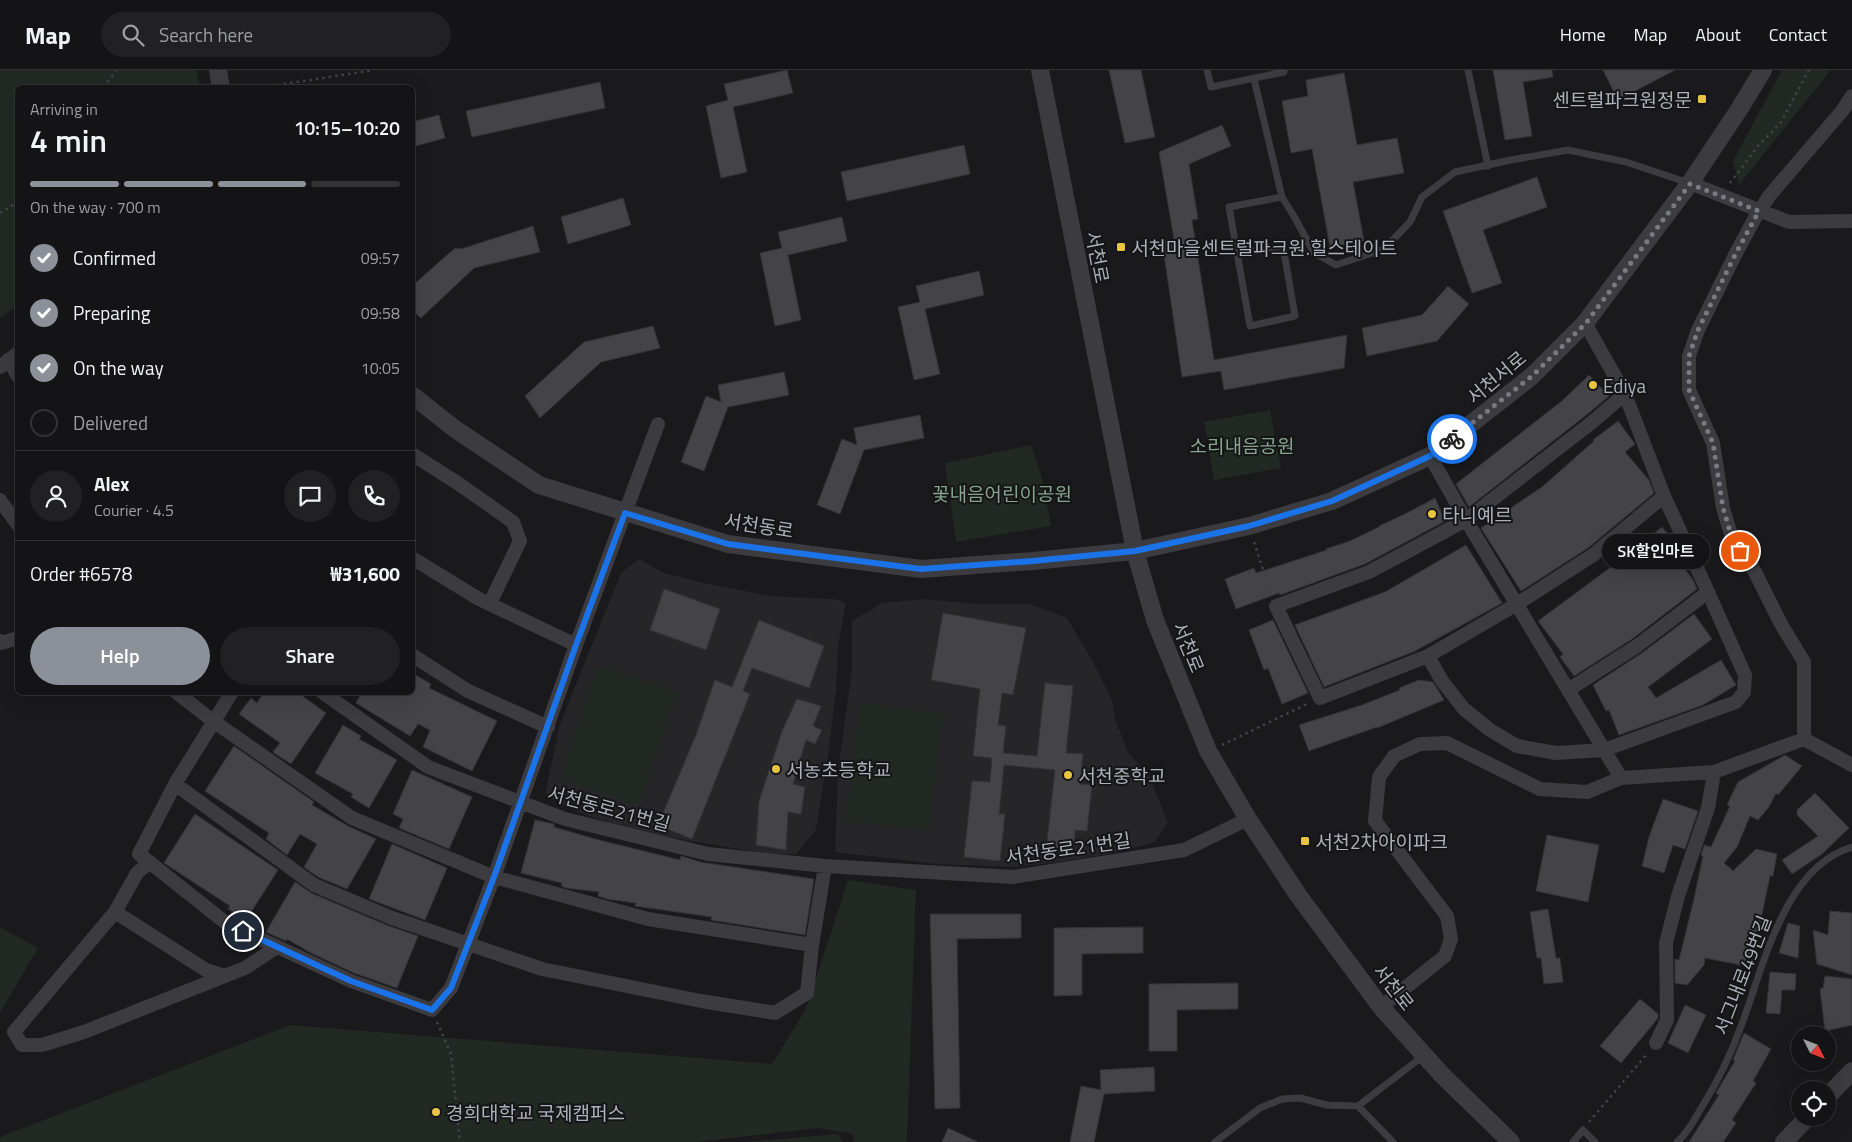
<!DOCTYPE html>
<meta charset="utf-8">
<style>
:root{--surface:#141315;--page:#212022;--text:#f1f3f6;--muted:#9d9ea0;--line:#333234;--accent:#8c9099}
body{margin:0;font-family:"Titillium Web","Noto Sans KR",sans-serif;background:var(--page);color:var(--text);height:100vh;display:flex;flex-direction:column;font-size:19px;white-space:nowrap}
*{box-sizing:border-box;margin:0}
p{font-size:16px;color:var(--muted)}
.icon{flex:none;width:28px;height:28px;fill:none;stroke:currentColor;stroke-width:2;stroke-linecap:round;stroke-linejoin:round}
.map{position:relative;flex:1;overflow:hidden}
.drawer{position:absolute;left:15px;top:15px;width:400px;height:610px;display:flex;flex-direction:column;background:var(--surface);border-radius:8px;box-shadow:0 5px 20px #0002,0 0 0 1px var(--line)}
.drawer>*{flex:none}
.needle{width:32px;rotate:132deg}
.buttons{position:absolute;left:1791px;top:956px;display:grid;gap:10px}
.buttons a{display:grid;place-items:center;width:45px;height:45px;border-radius:50%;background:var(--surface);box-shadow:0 5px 20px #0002,0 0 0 1px var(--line);font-size:25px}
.pin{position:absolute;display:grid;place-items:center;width:42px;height:42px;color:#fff;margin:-21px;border:2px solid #fff;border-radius:50%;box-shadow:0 1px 5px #0007}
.courier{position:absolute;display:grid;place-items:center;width:50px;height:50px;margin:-25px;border:4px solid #1a73e8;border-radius:50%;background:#fff;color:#222;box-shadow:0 1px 6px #0007}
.bubble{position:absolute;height:35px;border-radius:18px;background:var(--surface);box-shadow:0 5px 20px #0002,0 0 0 1px var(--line);font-size:16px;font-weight:600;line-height:35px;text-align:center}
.head em{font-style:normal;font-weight:600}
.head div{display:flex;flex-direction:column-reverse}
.head{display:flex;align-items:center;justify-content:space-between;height:85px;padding:0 15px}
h1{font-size:32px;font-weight:600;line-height:38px}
.bar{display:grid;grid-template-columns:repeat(4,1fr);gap:8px 5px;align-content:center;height:60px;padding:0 15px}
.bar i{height:6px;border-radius:4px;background:var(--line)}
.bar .selected{background:var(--accent)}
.bar p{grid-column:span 4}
.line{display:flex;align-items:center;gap:12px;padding:0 15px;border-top:1px solid var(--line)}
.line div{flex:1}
.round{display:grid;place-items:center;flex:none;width:52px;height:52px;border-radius:26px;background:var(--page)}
ol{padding:0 15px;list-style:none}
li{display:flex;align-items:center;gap:15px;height:55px}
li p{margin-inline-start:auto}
li .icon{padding:5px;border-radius:50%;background:var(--accent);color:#fff;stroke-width:4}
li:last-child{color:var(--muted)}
li i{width:28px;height:28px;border:2px solid var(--line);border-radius:50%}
.cta{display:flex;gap:10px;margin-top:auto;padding:10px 15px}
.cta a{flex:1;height:58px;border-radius:30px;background:var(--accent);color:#fff;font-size:20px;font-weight:600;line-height:58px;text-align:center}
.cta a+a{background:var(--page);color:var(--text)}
header{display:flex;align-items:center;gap:30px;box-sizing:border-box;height:70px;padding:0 25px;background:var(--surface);border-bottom:1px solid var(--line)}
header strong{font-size:24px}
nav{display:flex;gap:28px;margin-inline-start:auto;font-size:18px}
.search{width:350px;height:45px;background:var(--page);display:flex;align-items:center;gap:12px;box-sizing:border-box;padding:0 18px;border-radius:28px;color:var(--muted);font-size:19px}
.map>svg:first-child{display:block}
.built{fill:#262528}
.green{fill:#222923}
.building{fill:#444448;stroke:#343437}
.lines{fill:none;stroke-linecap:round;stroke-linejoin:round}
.path{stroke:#414247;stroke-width:2.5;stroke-dasharray:2.5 4;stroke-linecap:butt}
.service{stroke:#3b3b40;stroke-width:7}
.minor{stroke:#3b3b40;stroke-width:14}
.tertiary{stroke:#3b3b40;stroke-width:18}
.done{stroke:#7a7a83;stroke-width:5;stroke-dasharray:0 9}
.route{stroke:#1a73e8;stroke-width:6}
.poi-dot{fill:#e8c445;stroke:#151417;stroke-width:2}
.labels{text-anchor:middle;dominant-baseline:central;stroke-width:4;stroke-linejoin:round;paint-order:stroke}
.poi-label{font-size:19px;fill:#adafba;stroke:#151417;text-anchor:start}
.street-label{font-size:19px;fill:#adafba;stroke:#151417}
.park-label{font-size:19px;fill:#85a48b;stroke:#151417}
</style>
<header>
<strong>Map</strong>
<div class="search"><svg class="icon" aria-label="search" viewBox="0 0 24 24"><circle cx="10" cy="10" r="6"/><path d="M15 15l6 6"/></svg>Search here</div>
<nav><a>Home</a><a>Map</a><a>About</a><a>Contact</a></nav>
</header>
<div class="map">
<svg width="1852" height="1072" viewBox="0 0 1852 1072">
<rect width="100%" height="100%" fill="#1a191c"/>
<!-- built -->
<path class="built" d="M639,489l25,14 40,10 67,13 63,3 12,4 -8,44 -2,44 -8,64 -12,75 -20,24h-27l-131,-22 -61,-20 -32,-17 15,-71 61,-151z
M923,529l56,5h50l38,14 25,42 20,40 3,19 13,33 22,26 18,45 -13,19 -36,10 -59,10 -49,5 -74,-3 -102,-12 3,-81 14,-102v-48l30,-18z"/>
<!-- green -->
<path class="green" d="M0,0h197l3,17 -182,1 -1,218 -17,12z
M1782,0h49l-92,115 -6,-24z
M1270,340l11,58 -67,12 -10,-58z
M1031,375l11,33 9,48 -95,16 -11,-79z
M598,596l78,26 -38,114 -78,-26z
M860,633l83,10 -15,118 -82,-10z
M848,810l68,10 -9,252h-53l-1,-8 -34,-6 -124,14h-695v-5l290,-112 482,39 34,-55z
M0,857l38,21 -38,65z
M838,1064l5,8h-99z"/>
<!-- building -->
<path class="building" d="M787,0l6,23 -60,14 14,65 -26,6 -15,-72 22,-6 -4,-16z
M1109,0h32l14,67 -30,6z
M1493,0h59l1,7 -30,5 9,54 -27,4z
M1603,0h72l-57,30z
M1344,3l13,72 40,-7 7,35 -51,9 11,59 -34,6 -18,-98 -21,4 -9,-52 26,-5 -2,-16z
M600,12l5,26 -133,29 -6,-26z
M439,45l6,23 -33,9v-25z
M1222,55l9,21 -42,18 9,55 -6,1 22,140 133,-25 -3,33 -120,22 -3,-19 -39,6 -20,-136 12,-2 -15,-87z
M964,75l6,29 -123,27 -6,-29z
M1537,107l10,30 -64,23 19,53 -30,10 -29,-82z
M623,128l8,27 -63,19 -7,-27z
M842,147l5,24 -59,14 13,65 -26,6 -15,-73 22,-5 -4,-16z
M533,156l7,26 -66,16 -53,50 -9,-8v-24l43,-38 6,1z
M979,201l5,24 -59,14 15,65 -26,6 -16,-73 22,-5 -4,-16z
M1448,216l21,18 -32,37 -70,15 -5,-28 60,-13z
M653,256l7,22 -59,14 -61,56 -15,-22 59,-54z
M784,302l5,23 -61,12 -24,64 -23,-9 25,-66 15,6 -3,-17z
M1589,305l20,21 -24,20 -116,91 -13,-23 107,-84z
M920,345l4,23 -60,12 -24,64 -23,-9 25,-66 15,6 -3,-17z
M1618,351l17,23 -10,8 24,28 5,13 -66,55 -67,43 -40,-63 61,-41 52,-46 -1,-1z
M1435,428l10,23 -80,43 -85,31 -1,-2 -43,16 -11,-30 29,-11 2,5 71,-23 -1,-1 24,-8 29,-14v-1l26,-12z
M1662,457l15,18 2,5 -5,4 19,26 4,9 -65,50 -58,37 -14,-19 3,-3 -25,-33 96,-71z
M1466,475l36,58 -87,48 -91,36 -29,-62 90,-33z
M664,519l56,20 -14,41 -56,-20z
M943,543l83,15 -13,67 -11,-2 -4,32 8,1 -3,27 34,3 8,-73 28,3 -7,67 17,1 -3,30 12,1 -5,46 -12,-1 -2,24 -27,-3 9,-81 -51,-5 -5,49h6l-5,47 -36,-4 8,-76 18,1 2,-24 -19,-2 7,-67 -49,-9z
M1694,544l18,25 -64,48 8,11 65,-38 15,25 -33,20 -84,30 -10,-25 -3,1 -13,-26 49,-32z
M759,550l65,26 -15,42 -57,-20 -9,23 7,3 -58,145 -34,-14 38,-90 19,-55 17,7z
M1273,550l35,73 -26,11 -14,-36 -4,2 -15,-40z
M412,603l19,11 -2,4 68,33 -25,50 -49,-24 7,-17 -12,-6 -8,12 -54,-33 6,-11h50z
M1419,610l14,2 11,18 -67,28v-1l-68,24 -10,-26 63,-20 38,-15 -1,-2z
M264,622h33l29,21 -35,51 -18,-12 7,-9 -41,-29 12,-16 6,5z
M797,629l24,7 -8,20 9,4 -7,14 -9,-4 -13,44 12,3 -4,27 -13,-2 -2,38 -30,-5 3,-44 23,-70z
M343,655l18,11 -2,3 38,21 -28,48 -18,-11 2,-3 -38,-21z
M234,676l80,56 -2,3 36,21 28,13 -29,50 -29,-12 -14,-10 13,-23 -17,-10 -13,21 -21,-16 3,-6 -64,-42z
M1785,685l17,11 -24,29 -2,-2 -7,14 -11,13 -8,-4 -13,31 -13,16 9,8 23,-22 21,5 -4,22h-3l-19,91 -46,-9 -1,7 -17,20 -12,-2v-24l4,1 15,-61 9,-43 -2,-1 3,-10 7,2 19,-41 -3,-1 11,-23z
M412,700l60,27 -23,52 -50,-21 4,-9 -10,-5z
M1815,723l34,35 -27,26 -30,20 -10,-14 36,-24 -21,-21v-5z
M1663,729l35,12 -13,38 -12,-4 -9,28 -22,-7 7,-29z
M195,744l83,56 -32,50 -18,-11 2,-3 -66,-43z
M535,750l19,4v3l41,12 85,21 1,-4 19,6 114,17 -9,56 -94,-15 1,-3 -77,-11 1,-3 -29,-4 -9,-3 1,-4 -33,-4 -5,-2 1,-3 -41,-10z
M1547,765l52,10 -11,57 -52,-11z
M392,774l55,24 -22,52 -56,-21z
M295,812l16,11 78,33 29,10 -21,52 -43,-15 -43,-20 -24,-14 -1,2 -20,-9z
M1548,839l8,49h4l3,24 -19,2 -3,-26h-4l-7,-46z
M1830,841l22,2v62l-35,-11 -4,-34 15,5z
M930,844h91v24l-64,1 3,169 -25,1z
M1788,853l12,3 -2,32 -19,-5z
M1143,857v26l-61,1v41l-28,1v-68z
M1770,902l26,2 -1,16h-13l-2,24 -14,-1z
M1825,906l27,3v46l-27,6 -5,-42 3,-1z
M1238,913v26l-61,1v41h-28v-67z
M1640,929l18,15v4l-37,45 -21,-17z
M1685,935l21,10 -18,38 -20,-10z
M1744,963l27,16 -18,32 3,2 -24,37 4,3 -13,19h-34l30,-47 -3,-2 19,-32 -2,-1z
M1154,997l1,24 -51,3 -10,48h-24l11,-56 20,4 -1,-20z
M948,1058l30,14h-36z"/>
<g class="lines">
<!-- path -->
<path class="path" d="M111,18l-3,-6 8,-12
M258,18l116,-18
M1730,113l28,-37 23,-24 28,-52
M0,143l18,-11
M1254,472l17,52
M1222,675l85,-41
M437,952l14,32 9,88
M1589,1052l58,-68"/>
<!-- service -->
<path class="service" d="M1207,0l4,17 73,-15v-2
M1468,0l20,96
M1254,9l28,118 13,21 19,35 22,12 48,-16 26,-27 12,-25 33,-25 56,-12 57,-10 58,12 63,21
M1237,184l46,-8 12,70 -45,10 -21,-119 53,-10
M1358,1036l35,36
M1215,1072l45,-34 22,-9 18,-1 27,7 31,1 65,-50
M1573,1072l10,-12 12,12
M1677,1072c12,-10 18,-24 26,-37 15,-24 27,-49 37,-76 23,-59 43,-162 112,-182"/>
<!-- minor -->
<path class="minor" d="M1690,113l99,39 63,-1
M1585,253l40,71
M8,290l10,16
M0,297l18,-14
M412,384l47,30 54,38 7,19 -30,62
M1430,386l36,64 155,258
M0,430l18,25
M412,488l67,41 97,46
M0,571l1,2 17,-5
M412,585l56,36 80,36
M1428,586l-108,42 -44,-92 93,-34 97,-52 125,-97 34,-29 39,102
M1568,620l69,-44 71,-54 -44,-96 -71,59 -76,49 -89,52 14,25 22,28 26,21 27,16 39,7 48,-3 132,-48 8,-10 1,-17 -37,-83
M176,622l37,29 139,97 142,59 154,42 164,26
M232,622l-57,92 -36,70 87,69 125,58 81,29 19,-22 43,-111 82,-232 82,-221
M322,622l106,75 137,52 143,35 117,12 188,11 171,-27 64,-31
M1804,669v-77l-23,-38 -26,-52 -23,-34 -9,-30 -10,-65 -24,-53v-34l9,-26 38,-77 20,-37 14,-21 72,-84 10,-15
M175,714l139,101 78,33 150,51 159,32 74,12 32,-20 5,-48 13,-79
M150,792l-13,11 -22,39 -101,120 8,13h20l42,-13 161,-64 32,-21
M115,842l91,58 19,6
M1381,937l64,-51 6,-17 -4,-23 -72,-95 4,-44 15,-21 26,-12 27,-1 93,46 47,3 34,-14 93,-6 90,-33 48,26
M1656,973l11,-23 -1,-77 12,-47 30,-88 6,-36"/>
<!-- tertiary -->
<path class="tertiary" d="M218,0l3,18
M1040,0l95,481 20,69 53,131 40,68 50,76 83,112 61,68 69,67
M412,325l43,34 84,56 189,59 193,25 112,-8 102,-10 114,-25 83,-25 98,-45 102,-80 53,-53 105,-140 50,-75 23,-38
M1828,1026l24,-25
M1784,1072l23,-24"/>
</g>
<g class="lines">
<!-- done -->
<path class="done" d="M1452,369l80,-63 54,-53 104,-139 69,27 -23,42 -38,77 -9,26v34l24,53 10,65 9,30 8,13"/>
<!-- route -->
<path class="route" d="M243,861l108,50 81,29 19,-22 43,-111 82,-232 49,-132 103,31 193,25 112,-8 102,-10 114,-25 83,-25 98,-45 22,-17"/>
</g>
<!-- markers -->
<g class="poi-dot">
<rect x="1697" y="24" width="10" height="10" rx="2.5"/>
<rect x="1116" y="172" width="10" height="10" rx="2.5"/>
<circle cx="1593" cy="315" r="5"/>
<circle cx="1432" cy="444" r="5"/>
<circle cx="776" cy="699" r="5"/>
<circle cx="1068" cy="705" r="5"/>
<rect x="1300" y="766" width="10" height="10" rx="2.5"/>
<circle cx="436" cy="1042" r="5"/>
</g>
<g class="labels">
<!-- poi labels -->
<g class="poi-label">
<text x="1692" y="29" text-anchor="end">센트럴파크원정문</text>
<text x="1131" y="177">서천마을센트럴파크원.힐스테이트</text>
<text x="1603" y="315">Ediya</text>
<text x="1442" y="444">타니예르</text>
<text x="786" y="699">서농초등학교</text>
<text x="1078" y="705">서천중학교</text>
<text x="1315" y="771">서천2차아이파크</text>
<text x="446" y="1042">경희대학교 국제캠퍼스</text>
</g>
<!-- street labels -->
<g class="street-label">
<text transform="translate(1098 187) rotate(79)">서천로</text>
<text transform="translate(1496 307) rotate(-40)">서천서로</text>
<text transform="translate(759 455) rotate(9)">서천동로</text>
<text transform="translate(1189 577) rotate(68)">서천로</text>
<text transform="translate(609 738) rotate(15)">서천동로21번길</text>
<text transform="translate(1068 778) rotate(-8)">서천동로21번길</text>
<text transform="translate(1742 905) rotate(-69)">서그내로49번길</text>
<text transform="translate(1394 917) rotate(52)">서천로</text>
</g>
<!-- park labels -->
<g class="park-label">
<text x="1242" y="375">소리내음공원</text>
<text x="1002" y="423">꽃내음어린이공원</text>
</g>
</g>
</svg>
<div class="buttons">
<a><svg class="needle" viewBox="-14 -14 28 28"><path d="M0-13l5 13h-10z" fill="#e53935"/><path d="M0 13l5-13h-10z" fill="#9d9ea0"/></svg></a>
<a><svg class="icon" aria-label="locate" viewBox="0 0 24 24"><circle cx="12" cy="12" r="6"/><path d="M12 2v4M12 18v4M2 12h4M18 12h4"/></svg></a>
</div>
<div class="pin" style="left:1740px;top:481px;background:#ea580c"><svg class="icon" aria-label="bag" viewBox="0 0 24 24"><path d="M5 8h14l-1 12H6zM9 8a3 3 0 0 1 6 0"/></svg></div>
<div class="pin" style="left:243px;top:861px;background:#1f2937"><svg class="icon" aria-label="home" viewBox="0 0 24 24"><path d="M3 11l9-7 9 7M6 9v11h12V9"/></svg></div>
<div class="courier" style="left:1452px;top:369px"><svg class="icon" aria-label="bike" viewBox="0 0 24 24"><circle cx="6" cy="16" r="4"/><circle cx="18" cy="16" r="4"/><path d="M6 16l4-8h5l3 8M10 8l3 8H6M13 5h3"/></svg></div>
<div class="bubble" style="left:1602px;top:464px;width:108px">SK할인마트</div>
<section class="drawer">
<div class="head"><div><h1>4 min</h1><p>Arriving in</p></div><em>10:15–10:20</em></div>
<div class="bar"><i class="selected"></i><i class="selected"></i><i class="selected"></i><i></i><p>On the way · 700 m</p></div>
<ol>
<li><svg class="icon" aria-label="check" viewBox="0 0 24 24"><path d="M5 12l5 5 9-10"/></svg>Confirmed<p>09:57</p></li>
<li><svg class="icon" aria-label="check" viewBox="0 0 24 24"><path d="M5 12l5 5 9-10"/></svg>Preparing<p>09:58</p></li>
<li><svg class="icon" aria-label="check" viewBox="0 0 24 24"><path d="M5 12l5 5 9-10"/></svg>On the way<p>10:05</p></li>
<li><i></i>Delivered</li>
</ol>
<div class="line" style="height:90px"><a class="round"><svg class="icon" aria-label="person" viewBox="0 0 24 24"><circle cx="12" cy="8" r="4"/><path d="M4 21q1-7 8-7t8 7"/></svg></a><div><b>Alex</b><p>Courier · 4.5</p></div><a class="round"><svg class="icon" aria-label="chat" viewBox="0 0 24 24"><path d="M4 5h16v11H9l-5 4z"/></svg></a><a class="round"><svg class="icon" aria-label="phone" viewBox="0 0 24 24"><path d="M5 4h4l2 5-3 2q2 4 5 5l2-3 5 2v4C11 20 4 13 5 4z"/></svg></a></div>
<div class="line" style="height:65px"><div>Order #6578</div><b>₩31,600</b></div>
<div class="cta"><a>Help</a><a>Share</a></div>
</section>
</div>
